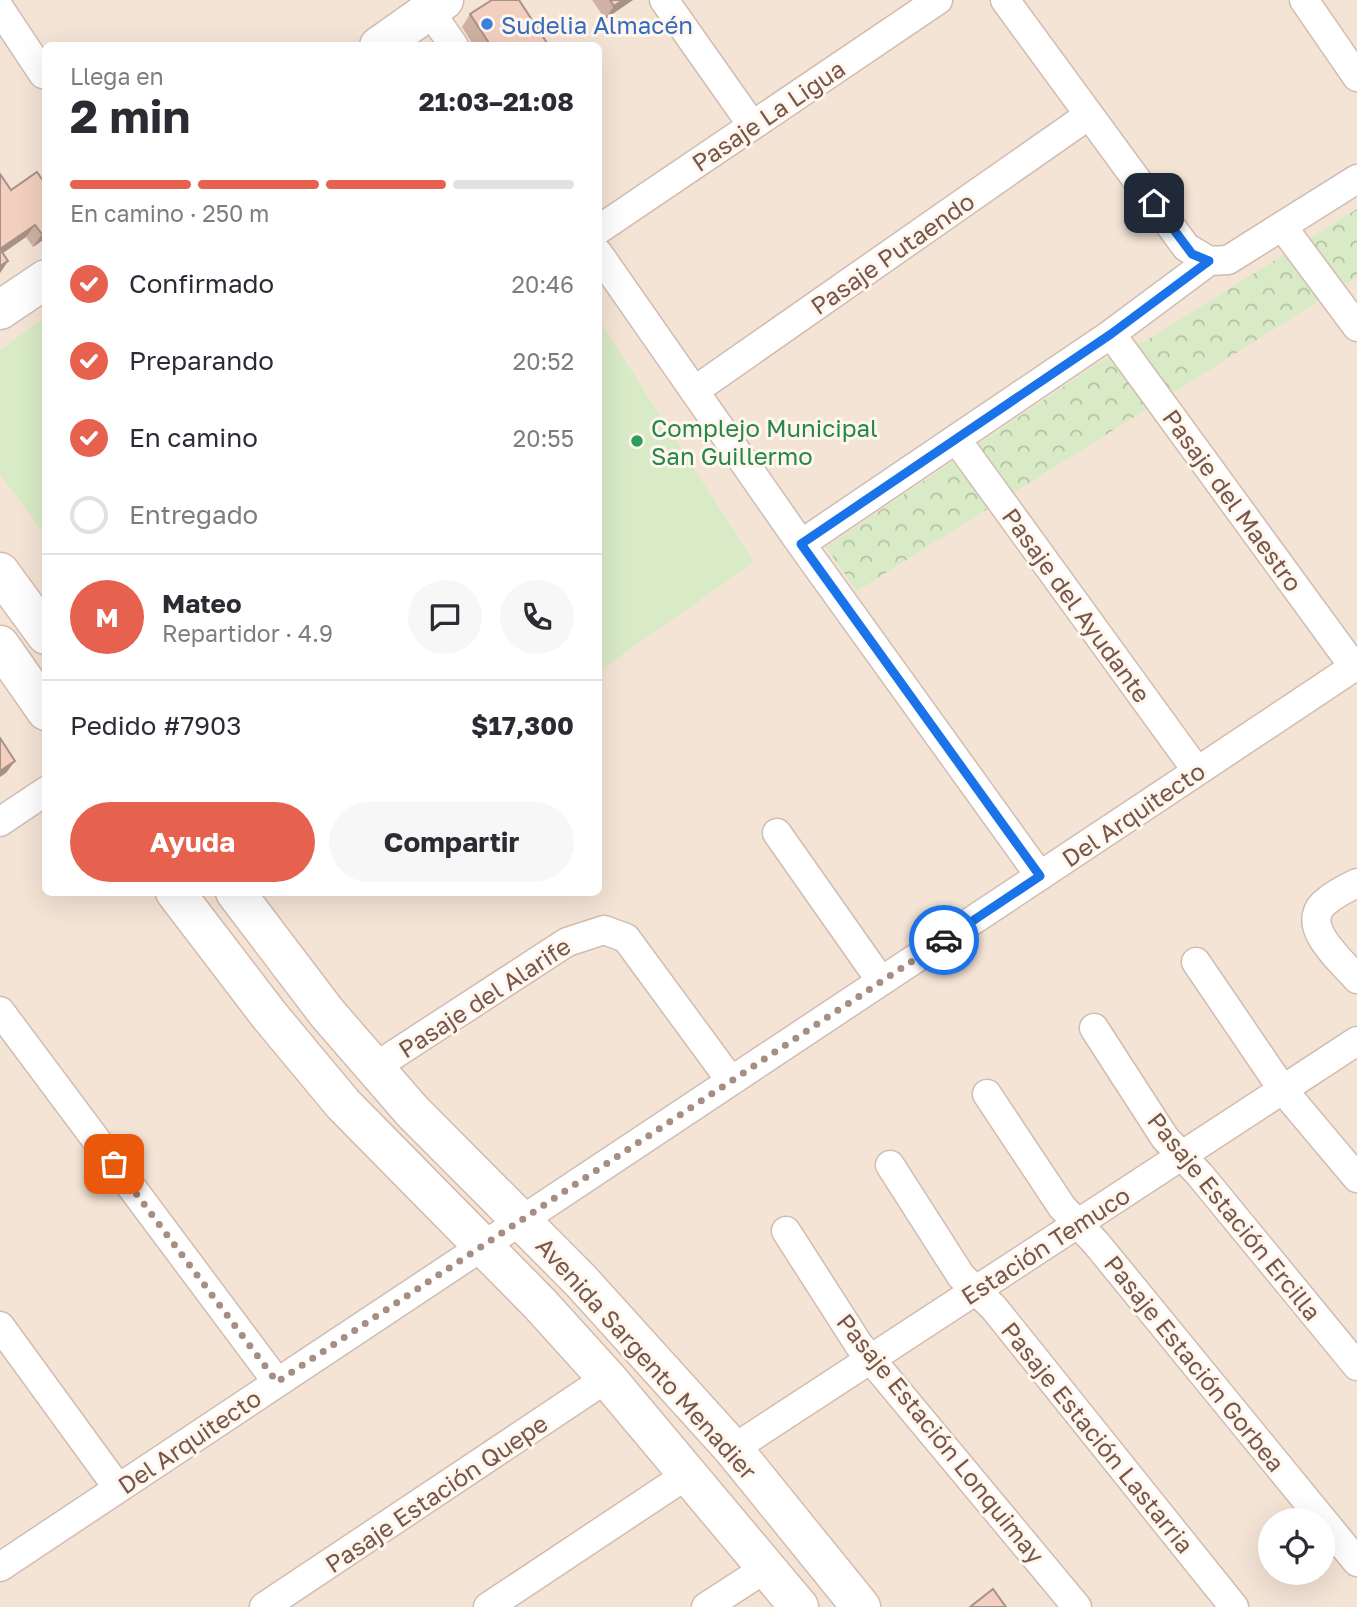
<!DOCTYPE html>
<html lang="es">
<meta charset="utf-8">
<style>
:root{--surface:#fff;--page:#f7f7f7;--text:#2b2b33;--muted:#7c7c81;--line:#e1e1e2;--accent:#e6624e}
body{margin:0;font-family:"Golos Text",sans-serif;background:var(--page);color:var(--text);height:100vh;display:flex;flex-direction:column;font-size:26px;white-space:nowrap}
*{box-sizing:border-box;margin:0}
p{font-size:23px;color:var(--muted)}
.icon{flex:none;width:38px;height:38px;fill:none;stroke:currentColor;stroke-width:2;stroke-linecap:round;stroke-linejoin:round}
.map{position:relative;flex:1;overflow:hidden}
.details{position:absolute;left:42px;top:42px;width:560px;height:854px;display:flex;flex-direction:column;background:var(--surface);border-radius:10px;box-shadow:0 7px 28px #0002}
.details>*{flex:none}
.controls{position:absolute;left:1258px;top:1508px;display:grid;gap:14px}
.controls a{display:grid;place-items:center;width:77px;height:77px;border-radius:50%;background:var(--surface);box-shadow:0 7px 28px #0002;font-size:35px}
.pin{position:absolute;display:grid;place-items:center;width:60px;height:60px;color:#fff;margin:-30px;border-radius:14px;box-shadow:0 4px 10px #0006}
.courier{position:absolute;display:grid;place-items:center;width:70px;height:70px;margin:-35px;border:5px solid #1a73e8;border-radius:50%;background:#fff;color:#222;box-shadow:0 2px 9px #0007}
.overview em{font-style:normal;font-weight:700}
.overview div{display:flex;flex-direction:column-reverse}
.overview{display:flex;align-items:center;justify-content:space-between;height:119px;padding:0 28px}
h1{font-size:46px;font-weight:700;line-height:52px}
.bar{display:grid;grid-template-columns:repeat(4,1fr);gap:10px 7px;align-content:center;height:84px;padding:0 28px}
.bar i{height:9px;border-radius:5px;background:var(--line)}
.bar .on{background:var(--accent)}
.bar p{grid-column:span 4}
.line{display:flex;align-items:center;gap:18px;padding:0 28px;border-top:2px solid var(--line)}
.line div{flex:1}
.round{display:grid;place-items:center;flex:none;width:74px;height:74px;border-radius:37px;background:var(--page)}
ol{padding:0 28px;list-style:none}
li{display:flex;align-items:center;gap:21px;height:77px}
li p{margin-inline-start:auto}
li .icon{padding:7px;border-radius:50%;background:var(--accent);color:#fff;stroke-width:4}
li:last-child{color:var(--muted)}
li i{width:38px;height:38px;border:4px solid var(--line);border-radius:50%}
.action{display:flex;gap:14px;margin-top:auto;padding:14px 28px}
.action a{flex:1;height:80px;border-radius:42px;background:var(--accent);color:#fff;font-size:28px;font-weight:700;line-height:80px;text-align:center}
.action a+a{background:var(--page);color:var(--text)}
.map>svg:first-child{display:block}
.residential{fill:#f4e4d6;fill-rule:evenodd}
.park{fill:url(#park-crowns)}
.pitch{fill:#d8ebc6}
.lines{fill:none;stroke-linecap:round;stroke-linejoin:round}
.street-casing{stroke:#d1bcb0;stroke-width:31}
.secondary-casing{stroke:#d4bbad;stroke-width:41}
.street{stroke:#fff;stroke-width:28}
.secondary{stroke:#fff;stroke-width:38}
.wall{fill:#d0b2a4}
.shaded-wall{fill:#a99186}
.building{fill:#f2cfbf;stroke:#a99186;stroke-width:2}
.done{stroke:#a68e82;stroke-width:7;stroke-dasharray:0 12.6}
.route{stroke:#1a73e8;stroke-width:9}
.shop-dot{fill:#3f7fe0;stroke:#fff7ee;stroke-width:2.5}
.leisure-dot{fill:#2e9e5b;stroke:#fff7ee;stroke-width:2.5}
.labels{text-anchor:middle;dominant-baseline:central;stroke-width:6;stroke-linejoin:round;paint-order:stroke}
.shop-label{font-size:24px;fill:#366cbe;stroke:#fff7ee;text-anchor:start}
.street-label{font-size:24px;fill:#77574b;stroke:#fff7ee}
.leisure-label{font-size:24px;fill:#27864d;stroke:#fff7ee;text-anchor:start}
</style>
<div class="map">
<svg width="1357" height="1607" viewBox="0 0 1357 1607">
<defs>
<pattern id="park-crowns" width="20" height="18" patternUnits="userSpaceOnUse" patternTransform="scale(1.75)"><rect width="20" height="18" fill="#d8ebc6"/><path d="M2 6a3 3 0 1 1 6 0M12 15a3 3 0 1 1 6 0" fill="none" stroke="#b4c1a3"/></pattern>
</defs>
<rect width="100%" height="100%" fill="#fcf3e8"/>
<!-- residential -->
<path class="residential" d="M0,0h1357v1607h-1357zM46,46h552v846h-552zM1270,1521h53v52h-53z"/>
<!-- park -->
<path class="park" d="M1357,209v68l-500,314 -31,-44 277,-187 44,-20z"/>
<!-- pitch -->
<path class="pitch" d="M45,317v218l-45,-61v-124z
M599,320l155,242 -155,109h-1z"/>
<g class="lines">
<!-- street casing -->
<g class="street-casing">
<path id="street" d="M664,0l88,125
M1005,0l181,247 23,14
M1304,0l53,77
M0,9l43,65
M429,10l25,36
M1282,226l75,101
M598,230l340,-230
M598,253l203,291 239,332
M1111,334l243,333
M694,391l395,-276
M956,439l241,332
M801,544l310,-210 98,-73 19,-1 8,-5 121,-76
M0,822l46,-31
M777,833l104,148
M1357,883c-10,5 -21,10 -29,17 -33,23 13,60 29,79
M1196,962l87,128 74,88
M0,1011l277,371
M1094,1028l71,110 35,37 157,191
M375,1067l192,-125 37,-12 22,8 105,143
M987,1094l75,113 34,36 261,319
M890,1165l71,111 33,32 240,299
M786,1231l73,114 218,262
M0,1326l118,162
M733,1449l624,-408
M0,1567l1357,-902
M264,1607l343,-229
M488,1607l200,-133
M706,1607l60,-39"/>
</g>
<!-- secondary casing -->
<g class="secondary-casing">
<path id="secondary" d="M379,46l65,-46
M0,310l46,-31
M0,572l46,63
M0,645l46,66
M175,892l94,123 74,89 197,200 67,74 192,229
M235,892l92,121 85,98 169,170 152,168 128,158"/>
</g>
<!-- street -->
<use href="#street" class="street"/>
<!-- secondary -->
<use href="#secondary" class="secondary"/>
</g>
<!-- wall -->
<path class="wall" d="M592,0h41l-28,19z
M470,14l79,32h-75l-12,-19z
M0,174l46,64 -13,9 -7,-10 -23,16 5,8 -8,12z"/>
<!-- shaded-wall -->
<path class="shaded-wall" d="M623,0h10l-28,19 9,-13z
M35,225l-9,12 -26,18v-6z
M46,232v6l-13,9 9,-13z
M8,261l-8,12v-7z
M15,761l-9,12 -6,4v-6z"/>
<!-- building -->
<path class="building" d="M492,0h27l30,46h-58l-21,-32z
M610,0h13l-9,6z
M37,172l9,13v47l-4,2 -7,-9 -35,24v-75l11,16z
M0,249l8,12 -8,5z
M0,738l15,23 -15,10z
M993,1589l13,18h-36z"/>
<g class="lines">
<!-- done -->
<path class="done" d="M114,1164l163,218 667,-442"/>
<!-- route -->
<path class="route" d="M944,940l96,-64 -239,-332 310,-210 98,-73 -17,-7 -38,-51"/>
</g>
<!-- markers -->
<circle class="shop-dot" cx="487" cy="24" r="7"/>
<circle class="leisure-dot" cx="637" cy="441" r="7"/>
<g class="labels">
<!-- shop labels -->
<g class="shop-label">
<text x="501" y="24">Sudelia Almacén</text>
</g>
<!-- street labels -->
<g class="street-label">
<text transform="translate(768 115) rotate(-34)">Pasaje La Ligua</text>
<text transform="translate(892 253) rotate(-35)">Pasaje Putaendo</text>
<text transform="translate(1233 500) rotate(54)">Pasaje del Maestro</text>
<text transform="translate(1077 605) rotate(54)">Pasaje del Ayudante</text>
<text transform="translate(1133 814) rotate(-34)">Del Arquitecto</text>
<text transform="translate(484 997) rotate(-33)">Pasaje del Alarife</text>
<text transform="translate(1235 1216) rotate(51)">Pasaje Estación Ercilla</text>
<text transform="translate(1045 1245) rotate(-33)">Estación Temuco</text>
<text transform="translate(647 1358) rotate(48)">Avenida Sargento Menadier</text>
<text transform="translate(1195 1363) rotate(51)">Pasaje Estación Gorbea</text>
<text transform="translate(1098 1437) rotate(51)">Pasaje Estación Lastarria</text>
<text transform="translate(941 1438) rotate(51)">Pasaje Estación Lonquimay</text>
<text transform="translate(189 1441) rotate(-34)">Del Arquitecto</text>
<text transform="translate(436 1493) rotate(-34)">Pasaje Estación Quepe</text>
</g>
<!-- leisure labels -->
<g class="leisure-label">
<text x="651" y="427">Complejo Municipal<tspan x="651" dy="28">San Guillermo</tspan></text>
</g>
</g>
</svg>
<div class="controls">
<a><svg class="icon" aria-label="locate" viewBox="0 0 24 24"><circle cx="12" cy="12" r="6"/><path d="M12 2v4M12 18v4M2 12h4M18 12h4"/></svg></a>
</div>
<div class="pin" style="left:114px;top:1164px;background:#ea580c"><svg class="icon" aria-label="bag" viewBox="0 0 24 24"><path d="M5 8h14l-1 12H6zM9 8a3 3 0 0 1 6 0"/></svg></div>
<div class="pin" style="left:1154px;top:203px;background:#1f2937"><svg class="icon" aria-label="home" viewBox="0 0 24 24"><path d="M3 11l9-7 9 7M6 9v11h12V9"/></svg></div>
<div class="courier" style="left:944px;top:940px"><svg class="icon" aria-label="car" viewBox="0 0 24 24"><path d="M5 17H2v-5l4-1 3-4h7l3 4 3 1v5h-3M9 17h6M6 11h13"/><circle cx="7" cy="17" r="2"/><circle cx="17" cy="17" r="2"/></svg></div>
<section class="details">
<div class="overview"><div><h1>2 min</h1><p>Llega en</p></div><em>21:03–21:08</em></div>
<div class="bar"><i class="on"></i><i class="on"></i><i class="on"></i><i></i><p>En camino · 250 m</p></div>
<ol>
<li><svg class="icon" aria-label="check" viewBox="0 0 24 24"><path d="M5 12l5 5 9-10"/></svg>Confirmado<p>20:46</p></li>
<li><svg class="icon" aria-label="check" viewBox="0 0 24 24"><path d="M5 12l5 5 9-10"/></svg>Preparando<p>20:52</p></li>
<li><svg class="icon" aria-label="check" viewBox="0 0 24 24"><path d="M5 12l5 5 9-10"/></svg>En camino<p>20:55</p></li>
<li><i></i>Entregado</li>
</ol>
<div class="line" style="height:126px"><b class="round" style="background:var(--accent);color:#fff">M</b><div><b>Mateo</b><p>Repartidor · 4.9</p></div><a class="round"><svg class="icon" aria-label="chat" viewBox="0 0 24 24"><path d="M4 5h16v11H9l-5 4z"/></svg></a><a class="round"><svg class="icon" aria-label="phone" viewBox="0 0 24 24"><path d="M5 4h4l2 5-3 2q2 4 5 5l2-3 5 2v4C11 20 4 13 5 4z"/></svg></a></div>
<div class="line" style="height:91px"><div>Pedido #7903</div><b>$17,300</b></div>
<div class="action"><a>Ayuda</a><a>Compartir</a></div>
</section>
</div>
